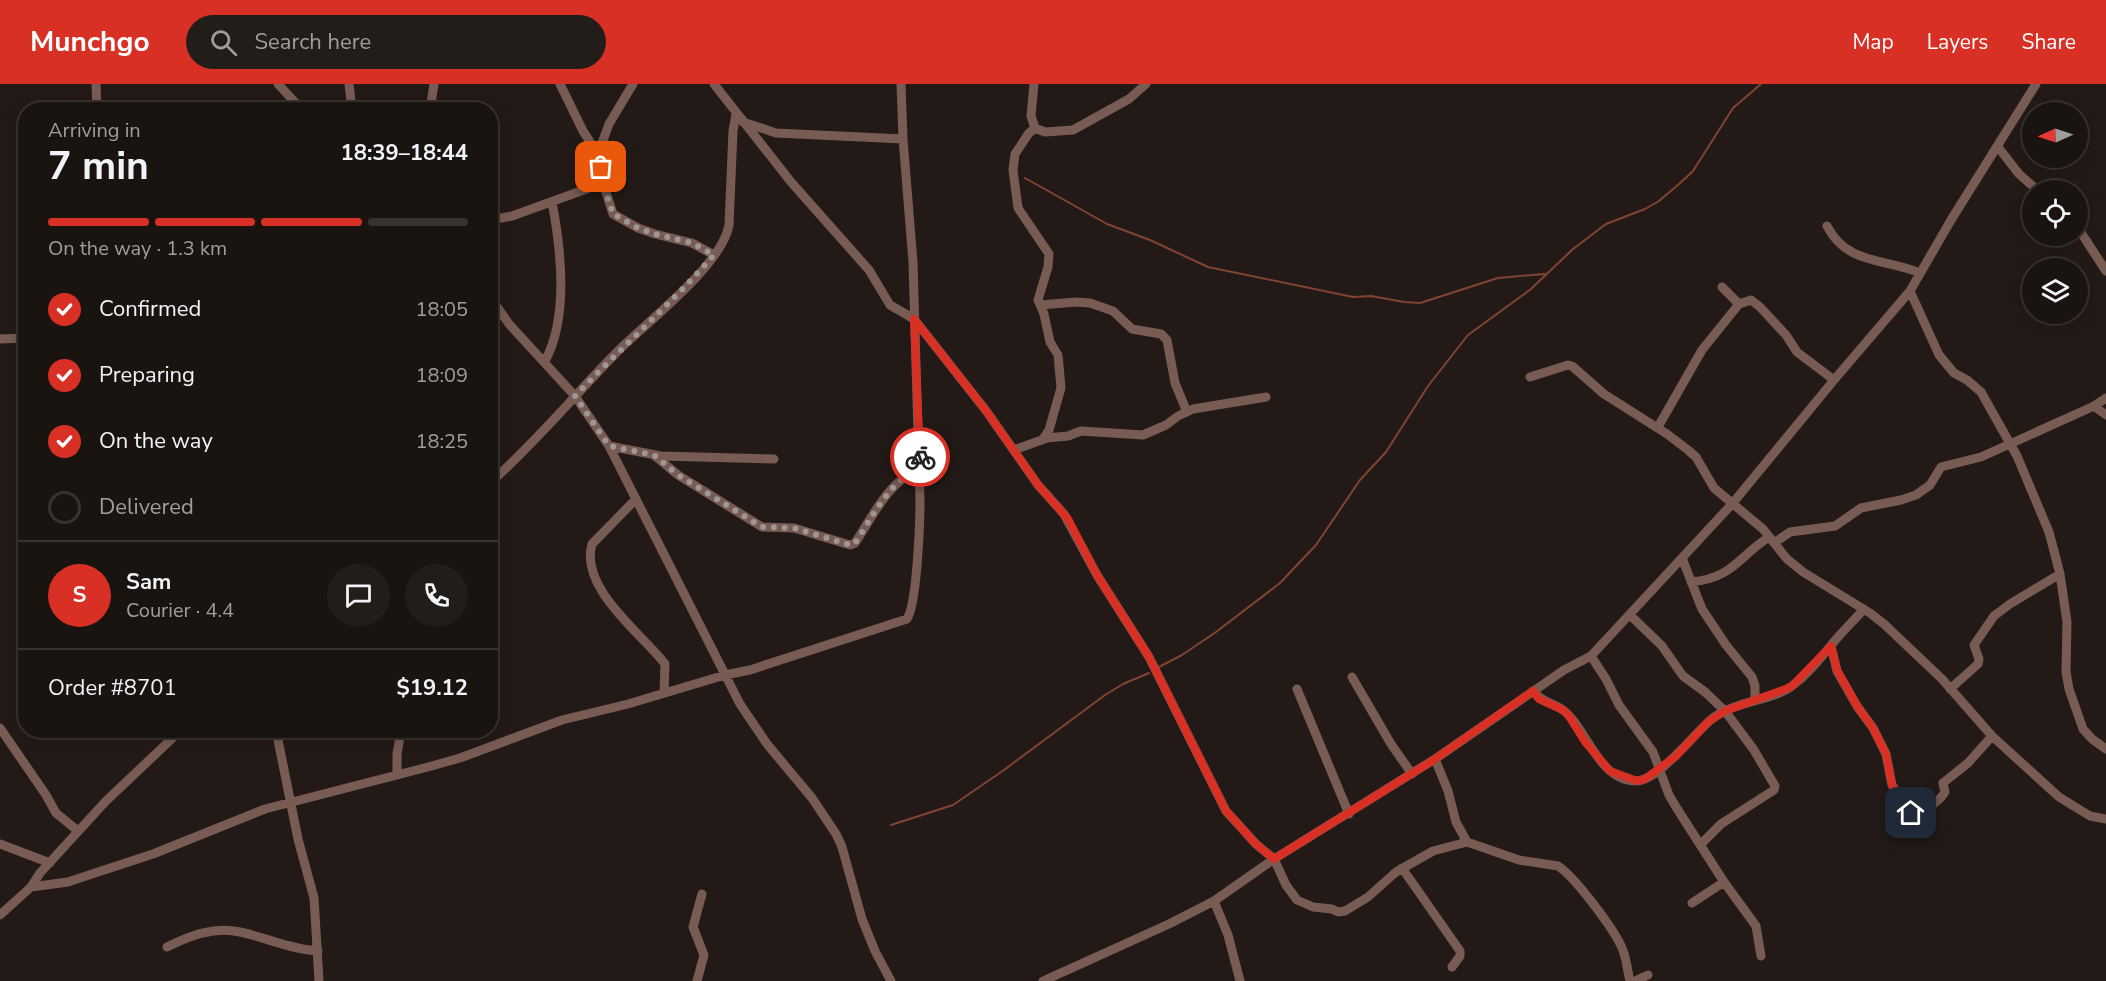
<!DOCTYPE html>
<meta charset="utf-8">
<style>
:root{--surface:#1a1411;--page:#231d1a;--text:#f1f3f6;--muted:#9f9e9f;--line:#383331;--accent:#d93025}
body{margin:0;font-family:"Nunito Sans",sans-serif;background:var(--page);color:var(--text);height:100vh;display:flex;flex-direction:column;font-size:22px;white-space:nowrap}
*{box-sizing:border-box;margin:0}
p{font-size:20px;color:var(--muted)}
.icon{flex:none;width:33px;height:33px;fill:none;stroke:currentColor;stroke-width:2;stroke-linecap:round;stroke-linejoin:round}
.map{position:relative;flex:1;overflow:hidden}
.drawer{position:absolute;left:18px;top:18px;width:480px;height:636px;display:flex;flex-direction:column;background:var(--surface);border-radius:24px;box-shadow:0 3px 15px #0003,0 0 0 2px var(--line)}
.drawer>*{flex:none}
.needle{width:39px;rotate:267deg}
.controls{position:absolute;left:2022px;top:18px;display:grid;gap:12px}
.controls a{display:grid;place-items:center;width:66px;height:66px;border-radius:50%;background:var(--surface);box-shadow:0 3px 15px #0003,0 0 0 2px var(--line);font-size:30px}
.pin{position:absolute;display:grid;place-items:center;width:51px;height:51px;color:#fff;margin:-26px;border-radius:12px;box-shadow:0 3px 9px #0006}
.courier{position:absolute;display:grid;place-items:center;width:60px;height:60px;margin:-30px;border:4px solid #d93025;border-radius:50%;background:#fff;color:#222;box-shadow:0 2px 8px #0007}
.head em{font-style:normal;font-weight:700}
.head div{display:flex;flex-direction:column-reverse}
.head{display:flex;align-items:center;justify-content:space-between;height:102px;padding:0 30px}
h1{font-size:39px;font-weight:700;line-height:45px}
.bar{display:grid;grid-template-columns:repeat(4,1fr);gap:9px 6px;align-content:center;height:72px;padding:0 30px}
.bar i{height:8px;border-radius:4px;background:var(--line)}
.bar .active{background:var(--accent)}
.bar p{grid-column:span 4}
.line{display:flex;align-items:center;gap:15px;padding:0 30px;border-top:2px solid var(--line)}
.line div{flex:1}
.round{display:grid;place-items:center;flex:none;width:63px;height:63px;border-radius:32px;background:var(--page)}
ol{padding:0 30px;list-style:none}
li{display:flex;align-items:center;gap:18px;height:66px}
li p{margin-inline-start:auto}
li .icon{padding:6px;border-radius:50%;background:var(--accent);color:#fff;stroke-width:4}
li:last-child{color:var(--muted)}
li i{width:33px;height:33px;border:3px solid var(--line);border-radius:50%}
header{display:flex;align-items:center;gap:36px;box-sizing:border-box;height:84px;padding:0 30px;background:var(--accent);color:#fff}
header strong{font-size:28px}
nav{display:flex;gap:33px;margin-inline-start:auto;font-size:21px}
.search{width:420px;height:54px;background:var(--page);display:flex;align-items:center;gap:15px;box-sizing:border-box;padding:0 21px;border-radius:33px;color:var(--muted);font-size:22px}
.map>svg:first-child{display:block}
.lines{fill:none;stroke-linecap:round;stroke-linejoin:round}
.stream{stroke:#814432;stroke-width:2}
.minor{stroke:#785c53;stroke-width:9}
.done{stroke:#9e9794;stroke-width:6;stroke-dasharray:0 10.8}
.route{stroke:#d93025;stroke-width:8}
</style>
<header>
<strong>Munchgo</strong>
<div class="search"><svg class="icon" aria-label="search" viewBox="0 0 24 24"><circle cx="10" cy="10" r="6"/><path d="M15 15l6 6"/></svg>Search here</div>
<nav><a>Map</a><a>Layers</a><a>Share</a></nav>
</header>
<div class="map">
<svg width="2106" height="897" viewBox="0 0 2106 897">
<rect width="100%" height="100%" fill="#231a17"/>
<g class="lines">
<!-- stream -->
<path class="stream" d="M1025,94l82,46 43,16 58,27 145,30 18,-1 33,6 16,1 78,-25 47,-4
M1159,583l23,-12 34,-23 64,-49 36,-38 44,-65 26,-28 42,-66 40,-51 63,-46 42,-40 33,-25 39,-15 14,-8 20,-17 14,-13 40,-63 28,-24
M891,741l62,-20 51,-35 101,-75 18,-11 26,-11"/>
<!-- minor -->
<path class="minor" d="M96,0l1,26
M278,0l24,26
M349,0l3,26
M560,0l23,47 15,23 5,29 10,31 25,14 17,6 37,9 22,12
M714,0l77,98 78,88 21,35 24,14 73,93 51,73 26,29 33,61 52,82 77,154 30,33 18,15 12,26 11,15 16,7 19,2 6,3 7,-1 23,-14 28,-25 37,-21 34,-9 52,18 39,6c17,11 56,63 64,82 5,11 5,22 8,33
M1034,0l-3,32 4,12 10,4 28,-2 56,-31 17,-15
M430,26l4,-26
M743,38l33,11 127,6
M1035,44l-6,5 -14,21 -2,16 5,38 31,46 -1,13 -10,33 6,14 6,28 8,13 3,33 -12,42 -6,9
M1998,63l21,27 18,16
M598,70l11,-30 24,-40
M490,136l22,-4 91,-33
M1827,142c20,39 57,32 93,47
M2078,144l28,43
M1722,203l17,17
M1910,207l29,64 15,18 13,7 14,12 36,64 32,76 11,42 7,48 -1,50 3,17 14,40 9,10 14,10
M490,213l19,27 66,72 34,50 131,258 27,40 45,54 24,36 6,13 20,72 13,32 16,30
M1040,221l36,-3 14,1 23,8 19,18 29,5 6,6 8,43 12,29
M0,255l26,-1
M545,277c24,-44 16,-112 7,-159
M1530,293l38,-12 4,1 32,28 63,40 21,16 8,7 18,31 49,41 24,30 16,13 67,41 14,11 58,55 50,57 67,61 31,19 16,3
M2094,322l12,9
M1658,343l44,-77 37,-46 12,-4 9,7 26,28 11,17 37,28
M609,362l52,10 113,3
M1014,366l33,-12 21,-2 13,-5 62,4 23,-10 12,-9 15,-7 73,-12
M654,371l24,20 84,52 32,1 56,17 5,-2c15,-22 37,-69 65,-71
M490,399c46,-41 83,-86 125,-129 29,-30 107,-88 114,-129l4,-94 3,-17
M636,415l-44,45c-13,44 50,90 73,120l-1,29
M1774,459l16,-11 45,-6 26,-18 40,-8 15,-5 14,-10 11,-18 40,-10 113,-51 12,-8
M1682,474l20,51 24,36 26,32 3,9v13
M1691,498c42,-4 47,-25 78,-45
M1630,531l32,31 21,30 22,16 20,19 29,39 21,36 -1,4 -53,34 -20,20
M1831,562l6,25 20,35 16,22 13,26 6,31 19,28c12,0 28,-11 34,-21l-2,-9 25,-20 24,-27
M1591,572l15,23 13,26 34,47 16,43 7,12 48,75 32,44 5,30
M1352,593l39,67 21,30
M1297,605l52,125
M1950,605l28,-25 1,-5 -5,-14 20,-29 16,-12 50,-30
M1533,607c8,11 20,12 30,19 24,18 35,71 73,71 23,0 59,-49 77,-63 25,-18 59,-17 79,-32 19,-14 32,-33 47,-50 8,-9 17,-18 25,-27
M0,644l46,67 10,18 22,18
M276,646l22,109 16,59 5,83
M1435,675l13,32 8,31 11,20
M397,691v-21l4,-24
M0,760l50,19
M1402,784l58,83v5l-8,11
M31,803l37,-5 21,-7 64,-21 112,-45 163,-42 32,-9 102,-38 66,-16 97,-29 25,-5 157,-51c10,-15 13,-97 13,-118l-7,-239 -10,-123 -2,-55
M1214,817l14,34 12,46
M1692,819l32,-21
M0,831l31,-28 9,-14 66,-72 75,-71
M167,863c22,-11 47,-21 73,-15 28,6 49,17 78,19
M697,897l7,-26 -11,-28 9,-33
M1043,897l126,-57 45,-23 60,-42 161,-100 129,-89 27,-14 141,-152 102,-124 76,-89 41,-71 85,-136
M1635,897l13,-6"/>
</g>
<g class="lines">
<!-- done -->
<path class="done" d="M601,83l2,16 10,31 25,14 17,6 37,9 22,12c-43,49 -93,93 -139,141l34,50 45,9 24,20 84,52 32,1 56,17 5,-2c15,-21 37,-69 65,-71v-15"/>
<!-- route -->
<path class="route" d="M920,373l-6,-138 73,93 51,73 30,34 29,56 52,82 77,154 30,33 18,15 161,-100 98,-68 6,8 24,11 6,6 17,27 24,28 27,10 8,-2 31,-23 32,-34 17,-11 66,-24 40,-41 6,24 20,36 16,22 13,26 6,31 12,21 7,7"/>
</g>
</svg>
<div class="controls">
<a><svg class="needle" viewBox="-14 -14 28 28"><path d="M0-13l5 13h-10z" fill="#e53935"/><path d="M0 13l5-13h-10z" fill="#9f9e9f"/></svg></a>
<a><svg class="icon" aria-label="locate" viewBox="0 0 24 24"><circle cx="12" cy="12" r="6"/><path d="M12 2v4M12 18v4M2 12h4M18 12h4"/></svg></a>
<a><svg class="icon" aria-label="layers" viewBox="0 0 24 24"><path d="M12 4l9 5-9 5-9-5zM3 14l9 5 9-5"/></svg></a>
</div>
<div class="pin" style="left:601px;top:83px;background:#ea580c"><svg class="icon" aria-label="bag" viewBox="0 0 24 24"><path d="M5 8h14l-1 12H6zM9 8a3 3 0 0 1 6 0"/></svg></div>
<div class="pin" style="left:1911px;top:729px;background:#1f2937"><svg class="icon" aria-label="home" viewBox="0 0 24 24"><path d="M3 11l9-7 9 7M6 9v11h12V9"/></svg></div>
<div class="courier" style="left:920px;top:373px"><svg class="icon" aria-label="bike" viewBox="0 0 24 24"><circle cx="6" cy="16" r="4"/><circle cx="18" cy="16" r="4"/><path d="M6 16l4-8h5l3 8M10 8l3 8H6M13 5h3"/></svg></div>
<section class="drawer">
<div class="head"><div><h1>7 min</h1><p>Arriving in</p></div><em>18:39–18:44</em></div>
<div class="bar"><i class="active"></i><i class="active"></i><i class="active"></i><i></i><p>On the way · 1.3 km</p></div>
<ol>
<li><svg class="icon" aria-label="check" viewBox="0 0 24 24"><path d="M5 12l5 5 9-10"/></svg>Confirmed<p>18:05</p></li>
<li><svg class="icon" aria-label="check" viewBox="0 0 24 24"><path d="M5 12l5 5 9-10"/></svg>Preparing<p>18:09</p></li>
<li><svg class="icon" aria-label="check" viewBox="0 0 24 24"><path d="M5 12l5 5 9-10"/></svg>On the way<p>18:25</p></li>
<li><i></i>Delivered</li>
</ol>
<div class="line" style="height:108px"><b class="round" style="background:var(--accent);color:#fff">S</b><div><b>Sam</b><p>Courier · 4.4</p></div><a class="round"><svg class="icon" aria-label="chat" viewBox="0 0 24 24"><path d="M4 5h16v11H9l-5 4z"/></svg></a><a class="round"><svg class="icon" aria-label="phone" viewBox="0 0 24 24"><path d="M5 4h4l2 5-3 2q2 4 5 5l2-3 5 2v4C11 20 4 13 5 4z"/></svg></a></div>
<div class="line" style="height:78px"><div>Order #8701</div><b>$19.12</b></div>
</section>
</div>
